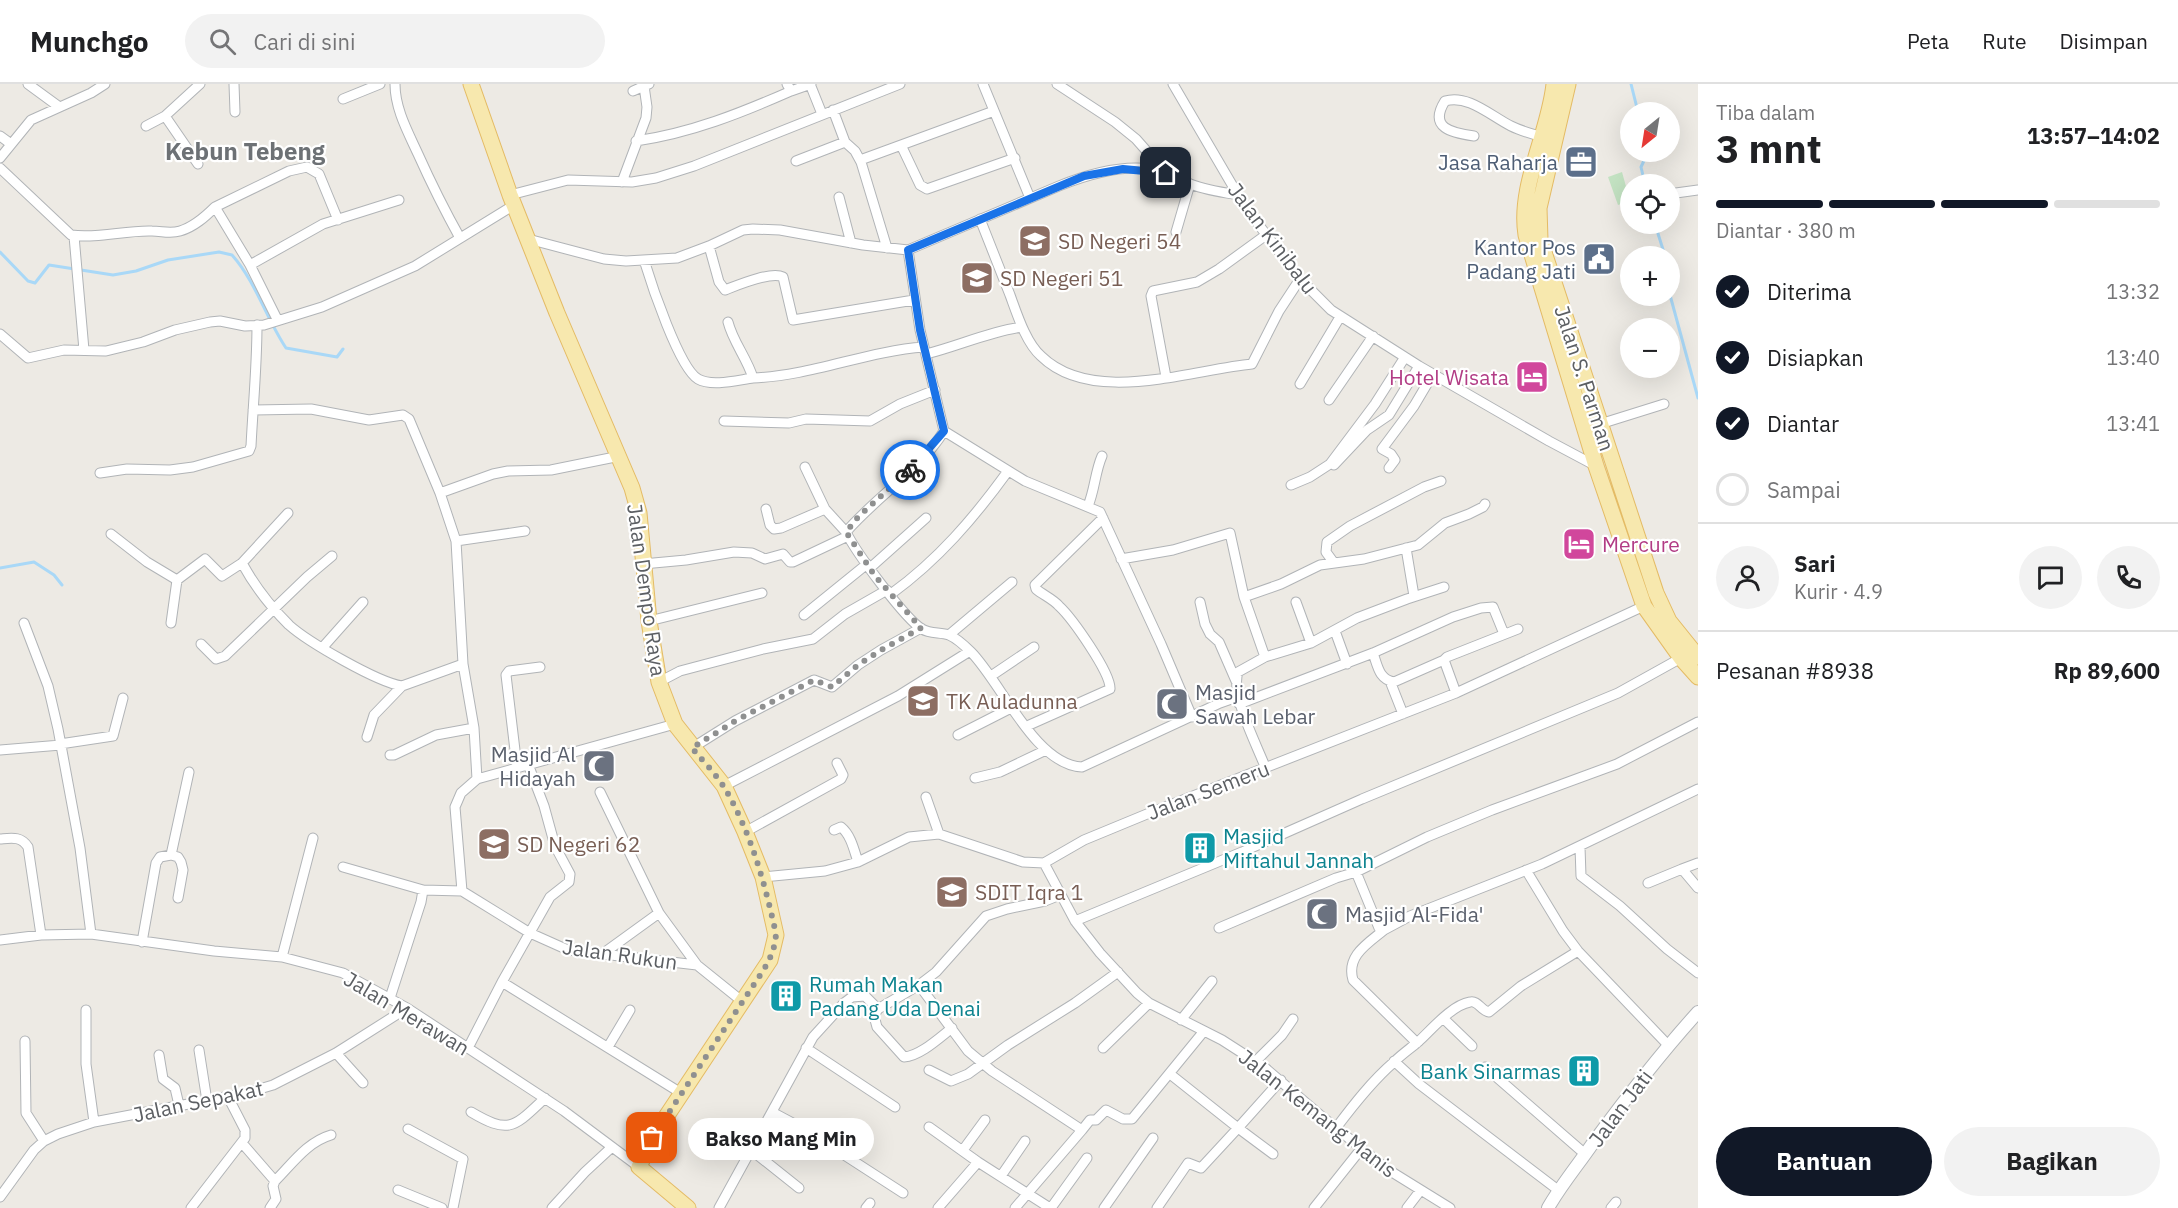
<!DOCTYPE html>
<html lang="id">
<meta charset="utf-8">
<style>
:root{--surface:#fff;--page:#f2f2f2;--text:#202124;--muted:#757577;--line:#e0e0e0;--accent:#111827}
body{margin:0;font-family:"IBM Plex Sans",sans-serif;background:var(--page);color:var(--text);height:100vh;display:flex;flex-direction:column;font-size:22px;white-space:nowrap}
*{box-sizing:border-box;margin:0}
p{font-size:20px;color:var(--muted)}
.icon{flex:none;width:33px;height:33px;fill:none;stroke:currentColor;stroke-width:2;stroke-linecap:round;stroke-linejoin:round}
.map{position:relative;flex:1;overflow:hidden}
.drawer{display:flex;flex-direction:column;background:var(--surface);width:480px}
.drawer>*{flex:none}
.needle{width:39px;rotate:210deg}
.fabs{position:absolute;left:1620px;top:18px;display:grid;gap:12px}
.fabs a{display:grid;place-items:center;width:60px;height:60px;border-radius:50%;background:var(--surface);box-shadow:0 6px 24px #0002;font-size:30px}
.pin{position:absolute;display:grid;place-items:center;width:51px;height:51px;color:#fff;margin:-26px;border-radius:12px;box-shadow:0 3px 9px #0006}
.courier{position:absolute;display:grid;place-items:center;width:60px;height:60px;margin:-30px;border:4px solid #1a73e8;border-radius:50%;background:#fff;color:#222;box-shadow:0 2px 8px #0007}
.bubble{position:absolute;height:42px;border-radius:21px;background:var(--surface);box-shadow:0 6px 24px #0002;font-size:20px;font-weight:800;line-height:42px;text-align:center}
.overview em{font-style:normal;font-weight:800}
.overview div{display:flex;flex-direction:column-reverse}
.overview{display:flex;align-items:center;justify-content:space-between;height:102px;padding:0 18px}
h1{font-size:39px;font-weight:800;line-height:45px}
.bar{display:grid;grid-template-columns:repeat(4,1fr);gap:9px 6px;align-content:center;height:72px;padding:0 18px}
.bar i{height:8px;border-radius:4px;background:var(--line)}
.bar .on{background:var(--accent)}
.bar p{grid-column:span 4}
.line{display:flex;align-items:center;gap:15px;padding:0 18px;border-top:2px solid var(--line)}
.line div{flex:1}
.round{display:grid;place-items:center;flex:none;width:63px;height:63px;border-radius:32px;background:var(--page)}
ol{padding:0 18px;list-style:none}
li{display:flex;align-items:center;gap:18px;height:66px}
li p{margin-inline-start:auto}
li .icon{padding:6px;border-radius:50%;background:var(--accent);color:#fff;stroke-width:4}
li:last-child{color:var(--muted)}
li i{width:33px;height:33px;border:3px solid var(--line);border-radius:50%}
.cta{display:flex;gap:12px;margin-top:auto;padding:12px 18px}
.cta a{flex:1;height:69px;border-radius:36px;background:var(--accent);color:#fff;font-size:24px;font-weight:800;line-height:69px;text-align:center}
.cta a+a{background:var(--page);color:var(--text)}
header{display:flex;align-items:center;gap:36px;box-sizing:border-box;height:84px;padding:0 30px;background:var(--surface);border-bottom:2px solid var(--line)}
header strong{font-size:28px}
nav{display:flex;gap:33px;margin-inline-start:auto;font-size:21px}
.search{width:420px;height:54px;background:var(--page);display:flex;align-items:center;gap:15px;box-sizing:border-box;padding:0 21px;border-radius:33px;color:var(--muted);font-size:22px}
main{display:flex;flex:1;min-height:0}
.map>svg:first-child{display:block}
.green{fill:#c3e2c2}
.lines{fill:none;stroke-linecap:round;stroke-linejoin:round}
.stream{stroke:#a9d8f7;stroke-width:3}
.minor-casing{stroke:#b1b4b7;stroke-width:11}
.tertiary-casing{stroke:#b1b4b7;stroke-width:14}
.primary-casing{stroke:#e4bb65;stroke-width:17}
.minor{stroke:#fff;stroke-width:9}
.tertiary{stroke:#fff;stroke-width:12}
.primary{stroke:#f7e8ae;stroke-width:15}
.done{stroke:#8f9090;stroke-width:6;stroke-dasharray:0 10.8}
.route{stroke:#1a73e8;stroke-width:8}
.labels{text-anchor:middle;dominant-baseline:central;stroke-width:4.5;stroke-linejoin:round;paint-order:stroke}
.service-label{font-size:21px;fill:#4e5e75;stroke:#fff;text-anchor:end}
.street-label{font-size:21px;fill:#5c5f63;stroke:#fff}
.education-label{font-size:21px;fill:#785e54;stroke:#fff;text-anchor:start}
.hotel-label{font-size:21px;fill:#b23c85;stroke:#fff;text-anchor:end}
.worship-label{font-size:21px;fill:#5b616d;stroke:#fff;text-anchor:start}
.culture-label{font-size:21px;fill:#0d838f;stroke:#fff;text-anchor:start}
.quarter-label{font-size:24px;font-weight:bold;fill:#6d7175;stroke:#fff}
</style>
<header>
<strong>Munchgo</strong>
<div class="search"><svg class="icon" aria-label="search" viewBox="0 0 24 24"><circle cx="10" cy="10" r="6"/><path d="M15 15l6 6"/></svg>Cari di sini</div>
<nav><a>Peta</a><a>Rute</a><a>Disimpan</a></nav>
</header>
<main>
<div class="map">
<svg width="1698" height="1124" viewBox="0 0 1698 1124">
<rect width="100%" height="100%" fill="#edeae4"/>
<!-- green -->
<path class="green" d="M1622,88l8,29 -12,4 -10,-28z"/>
<g class="lines">
<!-- stream -->
<path class="stream" d="M1631,0l7,28
M1645,100l-4,-17 7,-15
M1655,140l10,32
M0,168l28,29 7,2 14,-18 64,10 23,-4 32,-11 51,-8 13,3c24,27 34,63 54,93l51,9 6,-8
M1670,211l28,103
M0,484l34,-6 20,13 8,10"/>
<!-- minor casing -->
<g class="minor-casing">
<path id="minor" d="M28,0l30,22
M234,0l1,28
M395,0c0,25 13,48 23,70 13,29 27,57 42,84
M787,0l4,7 20,-7
M810,0l12,30
M983,0l47,114
M1057,0l58,38 21,17 30,34
M1173,0l65,111 14,21 48,63 31,31 88,56 130,75 47,25
M633,7l16,-7
M343,15l37,-15
M833,26l12,32 10,9 6,11
M165,32l33,48
M146,42l19,-10 35,-32
M0,52l11,8
M1474,52c-22,-3 -46,-8 -29,-35 23,-7 46,15 66,25 10,5 21,8 32,11
M636,57c55,-8 105,-28 155,-50
M901,61l19,40 7,4 88,-31
M0,74l31,-38 60,-27 14,-9
M796,77l49,-19
M0,84l71,67c27,4 54,-5 81,-4 10,0 18,3 28,0 14,-4 25,-14 35,-24l35,58 27,54
M622,98l24,-64 1,-11 -3,-21
M1676,109l22,-3
M510,111l58,-15 64,2 24,-4 38,-12 206,-82
M839,113l12,46
M215,123l74,-36 18,-4 12,7 19,46
M980,135c10,25 20,51 30,76 7,19 16,48 31,61 51,50 149,14 211,8l27,-53 21,-32
M1176,148l14,-48
M74,152l10,114
M528,155l76,20 22,2 51,-3 32,-12 34,-16 10,-1 27,1 83,15 45,5 151,-64c32,-13 74,-25 108,-13 8,3 14,8 21,10 15,7 34,9 50,12
M709,162l10,36 6,8c13,-5 46,-19 58,-13l10,43 121,-20
M887,164l-26,-86 2,-3 131,-48
M908,166l12,80 24,101c-25,40 -68,66 -98,101 9,19 59,87 76,97 8,5 18,3 27,6 7,3 16,11 22,17 30,30 64,113 111,115l138,-64 17,-6
M644,176c7,23 35,108 54,119 14,8 40,1 55,-1
M250,181l73,-41 76,-24
M728,238c5,20 19,36 25,56 58,-2 114,-27 171,-31
M0,250l28,24 36,-8 42,1 37,-9 32,-12 35,-8 10,-1 25,5 19,-1 58,-18 93,-41 99,-61
M926,270c32,-8 65,-23 96,-27
M1166,293l-15,-81 2,-5 44,-9 22,-13 47,-34
M1300,300l40,-67
M1329,316l44,-64
M253,326l58,-1 58,11 34,-5 6,4 31,74 16,48 7,123 11,64 3,51 198,-55
M724,337l65,2 17,-4 64,2 30,-17 35,-14
M1600,340l64,-20
M944,347l81,50 75,31 61,132 31,73
M1334,381l33,-35 22,-15 30,-49
M805,383l20,42 21,23
M1389,384l6,-8 -4,-6 -9,-5 32,-43 19,-32
M100,389l27,-4 43,1 23,-3 56,-16 2,-5c2,-40 6,-80 6,-121
M1291,401l19,-8 20,-13 45,-60 30,-47
M440,409l53,-19 15,-3 43,-1 69,-14
M1088,422c7,-17 7,-34 14,-50
M766,425l4,16 4,4 7,-1 44,-19
M288,429l-46,50c12,22 29,44 47,62 19,17 88,57 113,61l61,-22
M111,450l36,28 30,18
M456,457l69,-10
M1406,464l8,48
M1121,475l52,-9 57,-17 14,64 37,-13 39,-19 44,-6 54,-14 27,-22 24,-9 14,-7 2,-3
M1334,479l-8,-11 1,-10 23,-16 74,-39 17,-6
M643,480l43,-4 48,-8 18,1 13,6 18,-5 7,8h3l55,-26
M870,484l56,-50
M891,510c47,-34 83,-76 117,-123
M1244,513l21,60
M1200,518l5,22 5,10 9,8 17,39
M1296,518l15,41
M804,531l63,-51
M649,537l113,-28
M24,539l24,63 10,43 22,119 11,86
M171,539l6,-43 28,-21 17,17 20,-13
M1335,547l12,33
M949,551l63,-53
M201,560l15,15 9,-3 82,-79 25,-21
M323,563l40,-45
M1373,569c5,14 6,26 21,29l50,-22 3,-3 71,-28
M1444,576l12,33
M991,592l43,-29
M1390,597l13,33
M659,598l21,-11 83,-22 50,-10 32,-25 42,-24
M1239,620l134,-51 80,-36 28,-9 12,-1 11,27
M1027,642l83,-37c1,-16 -38,-71 -51,-83 -6,-7 -16,-11 -23,-17l-1,-4 68,-67
M958,651l53,-27
M367,653l7,-22 28,-29
M60,660l53,-8 10,-38
M692,664l43,-27 79,-41 18,7 26,-22 23,-15 40,-22
M0,666l61,-5
M390,671h4l42,-20 38,-7
M517,683l-11,-92 3,-4 31,-4
M1266,685c-9,-24 -36,-74 -28,-97l27,-15 46,-14 46,-25 50,-19 37,-12
M975,694l25,-6 46,-22
M724,702l174,-90 72,-45
M600,708l59,121 38,52
M926,713l13,37
M834,746l7,-3c10,8 13,23 17,35
M745,748l96,-53 2,-4 -6,-12
M0,755c12,-1 21,-3 28,8l13,88
M1580,763l1,29 39,30 47,43 31,24
M171,771l7,2 3,5 2,8 -5,28
M1044,779l31,58 25,32 37,40 12,10 73,37 42,27 56,48 67,54 63,39
M343,783l80,23 39,1 68,42 38,17 129,15 46,37
M1682,785l16,-6
M1526,786l37,61 15,20 90,94
M1356,788l23,56 5,2 26,-14 132,-52 156,-75
M763,793l62,-6 33,-9 51,-25 30,-3 84,28 21,1 40,-23 63,-26 309,-121 188,-87
M1648,799l34,-14 16,19
M462,807l-7,-84 6,-14 16,-14
M1075,837l167,-69 120,-53 256,-106 63,-35
M1219,844l117,-50 20,-6 71,-35 65,-27 125,-46 81,-42
M1384,846c-17,14 -38,26 -31,50l64,63
M0,856l41,-5 50,-1 123,17 68,6 61,16 64,35 157,103 75,56
M142,858l14,-79 4,-6 11,-2 18,-83
M601,871l58,-42
M282,873l31,-119
M502,898l179,111
M919,901l17,-13 50,-56 21,-7 38,-8 15,-6
M390,914l31,-96 2,-12
M878,925l-4,7 3,11 27,30c16,-1 35,-19 48,-29
M86,926v54l8,58
M1443,934l29,28
M1181,936l31,-39
M25,957l1,72 18,28
M608,963l22,-37
M468,964l34,-66 48,-85 19,-15 1,-8 -15,-28 -11,-40 -16,-42
M806,964l89,59
M1103,964l46,-45
M199,966l8,51
M336,969l27,30
M159,971l4,24 12,9 4,17
M1256,977l26,-26 11,-16
M1394,977l25,23 139,106
M1485,983l100,87
M929,986l22,11 17,-7 40,-29 67,-42 43,-31
M1170,990l68,54 43,-48
M471,1028c39,23 43,15 74,-14
M772,1028l32,17 99,64
M929,1043l49,35 72,46
M1336,1044c18,-24 36,-47 58,-66 8,-8 17,-14 25,-21 13,-12 33,-36 51,-39 8,-2 11,9 19,10l32,-26 57,-35
M408,1045l55,30 -10,49
M1082,1046l8,-10h6l10,-10 17,9h9l72,-88
M242,1059l33,38
M750,1065l49,39
M963,1066l22,-30
M1001,1092l24,-35
M398,1106l44,18
M0,1113l34,-47 10,-9 14,-7 36,-12 152,-29 27,-8 63,-32 71,-45
M191,1124l54,-70v-8l-17,-33
M270,1124l6,-9 -3,-13 2,-5c17,-17 32,-39 56,-46
M552,1124l33,-36 27,-25
M719,1124l94,-171 31,-34 8,-6 13,-1 13,13 41,-24 49,66 24,20 90,59 -67,78
M866,1124l4,-5
M938,1124l40,-46
M1051,1124l36,-50
M1104,1124l49,-70
M1157,1124l31,-45 13,5 37,-40 35,26
M1314,1124l47,-59
M1407,1124l13,-17
M1611,1124l5,-6"/>
</g>
<!-- tertiary casing -->
<g class="tertiary-casing">
<path id="tertiary" d="M1548,1124c13,-23 30,-43 45,-65 33,-45 67,-89 105,-131"/>
</g>
<!-- primary casing -->
<g class="primary-casing">
<path id="primary" d="M471,0l39,111 47,118 75,175 7,25 10,108 10,61 16,42 49,62 21,46 18,45 13,58 -6,25 -118,178 -13,29 49,41
M1554,0c-5,49 -36,102 -28,151l70,231 48,140 37,52 17,19
M1568,0l-29,124 1,32 116,353 13,28 29,36"/>
</g>
<!-- minor -->
<use href="#minor" class="minor"/>
<!-- tertiary -->
<use href="#tertiary" class="tertiary"/>
<!-- primary -->
<use href="#primary" class="primary"/>
</g>
<g class="lines">
<!-- done -->
<path class="done" d="M652,1054l111,-167c7,-12 12,-22 13,-37 -11,-50 -25,-102 -52,-147 -9,-14 -22,-27 -32,-39l43,-27 79,-41 18,7 26,-22 23,-15 40,-22 -46,-52 -29,-44 13,-16 51,-46"/>
<!-- route -->
<path class="route" d="M910,386l34,-39 -24,-101 -12,-80 176,-74 39,-7 43,4"/>
</g>
<!-- icons -->
<defs>
<g id="office-square" transform="scale(1.725)"><rect x="-9" y="-9" width="18" height="18" rx="4" fill="#5c6f8a" stroke="#fff"/><path d="M-6-3h4V-5.5h4V-3h4V5H-6ZM-1-4.5V-3h2v-1.5ZM-6 0V1H6V0Z" fill="#fff"/></g>
<g id="school-square" transform="scale(1.725)"><rect x="-9" y="-9" width="18" height="18" rx="4" fill="#8d6e63" stroke="#fff"/><path d="M0-5L7-2L0 1L-7-2ZM-4 1L0 2.5L4 1V4Q0 6-4 4Z" fill="#fff"/></g>
<g id="civic-square" transform="scale(1.725)"><rect x="-9" y="-9" width="18" height="18" rx="4" fill="#5c6f8a" stroke="#fff"/><path d="M-.6-6.5H3V-4.5H.6V-3L4-1V1h2V6H-6V1h2V-1L-.6-3ZM-1.2 2.5V6h2.4V2.5Z" fill="#fff"/></g>
<g id="hotel-square" transform="scale(1.725)"><rect x="-9" y="-9" width="18" height="18" rx="4" fill="#d1479c" stroke="#fff"/><path d="M-6-4.5h1.5V1H6V5H4.5V3h-9V5H-6ZM-4 0a1.8 1.8 0 1 1 3.6 0ZM.5 0V-2.5h3Q6-2.5 6 0Z" fill="#fff"/></g>
<g id="mosque-square" transform="scale(1.725)"><rect x="-9" y="-9" width="18" height="18" rx="4" fill="#6b7280" stroke="#fff"/><path d="M3.5-4.9A6 6 0 1 0 3.5 4.9A5 5 0 1 1 3.5-4.9Z" fill="#fff"/></g>
<g id="building-square" transform="scale(1.725)"><rect x="-9" y="-9" width="18" height="18" rx="4" fill="#0f9aa8" stroke="#fff"/><path d="M-4-6H4V6H1V3H-1V6H-4ZM-2.5-4.3h1.7v1.8h-1.7ZM.8-4.3h1.7v1.8H.8ZM-2.5-1h1.7V.8h-1.7ZM.8-1h1.7V.8H.8Z" fill="#fff"/></g>
</defs>
<g fill-rule="evenodd">
<use href="#office-square" x="1581" y="78"/>
<use href="#school-square" x="1035" y="157"/>
<use href="#civic-square" x="1599" y="175"/>
<use href="#school-square" x="977" y="194"/>
<use href="#hotel-square" x="1532" y="293"/>
<use href="#hotel-square" x="1579" y="460"/>
<use href="#school-square" x="923" y="617"/>
<use href="#mosque-square" x="1172" y="620"/>
<use href="#mosque-square" x="599" y="682"/>
<use href="#school-square" x="494" y="760"/>
<use href="#building-square" x="1200" y="764"/>
<use href="#school-square" x="952" y="808"/>
<use href="#mosque-square" x="1322" y="830"/>
<use href="#building-square" x="786" y="912"/>
<use href="#building-square" x="1584" y="987"/>
</g>
<g class="labels">
<!-- service labels -->
<g class="service-label">
<text x="1558" y="78">Jasa Raharja</text>
<text x="1576" y="163">Kantor Pos<tspan x="1576" dy="24">Padang Jati</tspan></text>
</g>
<!-- street labels -->
<g class="street-label">
<text transform="translate(1273 154) rotate(53)">Jalan Kinibalu</text>
<text transform="translate(1585 294) rotate(72)">Jalan S. Parman</text>
<text transform="translate(647 506) rotate(82)">Jalan Dempo Raya</text>
<text transform="translate(1208 706) rotate(-21)">Jalan Semeru</text>
<text transform="translate(620 870) rotate(8)">Jalan Rukun</text>
<text transform="translate(407 929) rotate(31)">Jalan Merawan</text>
<text transform="translate(198 1017) rotate(-12)">Jalan Sepakat</text>
<text transform="translate(1620 1024) rotate(-53)">Jalan Jati</text>
<text transform="translate(1318 1029) rotate(38)">Jalan Kemang Manis</text>
</g>
<!-- education labels -->
<g class="education-label">
<text x="1058" y="157">SD Negeri 54</text>
<text x="1000" y="194">SD Negeri 51</text>
<text x="946" y="617">TK Auladunna</text>
<text x="517" y="760">SD Negeri 62</text>
<text x="975" y="808">SDIT Iqra 1</text>
</g>
<!-- hotel labels -->
<g class="hotel-label">
<text x="1509" y="293">Hotel Wisata</text>
<text x="1602" y="460" text-anchor="start">Mercure</text>
</g>
<!-- worship labels -->
<g class="worship-label">
<text x="1195" y="608">Masjid<tspan x="1195" dy="24">Sawah Lebar</tspan></text>
<text x="576" y="670" text-anchor="end">Masjid Al<tspan x="576" dy="24">Hidayah</tspan></text>
<text x="1345" y="830">Masjid Al-Fida'</text>
</g>
<!-- culture labels -->
<g class="culture-label">
<text x="1223" y="752">Masjid<tspan x="1223" dy="24">Miftahul Jannah</tspan></text>
<text x="809" y="900">Rumah Makan<tspan x="809" dy="24">Padang Uda Denai</tspan></text>
<text x="1561" y="987" text-anchor="end">Bank Sinarmas</text>
</g>
<!-- quarter labels -->
<g class="quarter-label">
<text x="245" y="67">Kebun Tebeng</text>
</g>
</g>
</svg>
<div class="fabs">
<a><svg class="needle" viewBox="-14 -14 28 28"><path d="M0-13l5 13h-10z" fill="#e53935"/><path d="M0 13l5-13h-10z" fill="#757577"/></svg></a>
<a><svg class="icon" aria-label="locate" viewBox="0 0 24 24"><circle cx="12" cy="12" r="6"/><path d="M12 2v4M12 18v4M2 12h4M18 12h4"/></svg></a>
<a>+</a>
<a>−</a>
</div>
<div class="pin" style="left:652px;top:1054px;background:#ea580c"><svg class="icon" aria-label="bag" viewBox="0 0 24 24"><path d="M5 8h14l-1 12H6zM9 8a3 3 0 0 1 6 0"/></svg></div>
<div class="pin" style="left:1166px;top:89px;background:#1f2937"><svg class="icon" aria-label="home" viewBox="0 0 24 24"><path d="M3 11l9-7 9 7M6 9v11h12V9"/></svg></div>
<div class="courier" style="left:910px;top:386px"><svg class="icon" aria-label="bike" viewBox="0 0 24 24"><circle cx="6" cy="16" r="4"/><circle cx="18" cy="16" r="4"/><path d="M6 16l4-8h5l3 8M10 8l3 8H6M13 5h3"/></svg></div>
<div class="bubble" style="left:688px;top:1034px;width:186px">Bakso Mang Min</div>
</div>
<section class="drawer">
<div class="overview"><div><h1>3 mnt</h1><p>Tiba dalam</p></div><em>13:57–14:02</em></div>
<div class="bar"><i class="on"></i><i class="on"></i><i class="on"></i><i></i><p>Diantar · 380 m</p></div>
<ol>
<li><svg class="icon" aria-label="check" viewBox="0 0 24 24"><path d="M5 12l5 5 9-10"/></svg>Diterima<p>13:32</p></li>
<li><svg class="icon" aria-label="check" viewBox="0 0 24 24"><path d="M5 12l5 5 9-10"/></svg>Disiapkan<p>13:40</p></li>
<li><svg class="icon" aria-label="check" viewBox="0 0 24 24"><path d="M5 12l5 5 9-10"/></svg>Diantar<p>13:41</p></li>
<li><i></i>Sampai</li>
</ol>
<div class="line" style="height:108px"><a class="round"><svg class="icon" aria-label="person" viewBox="0 0 24 24"><circle cx="12" cy="8" r="4"/><path d="M4 21q1-7 8-7t8 7"/></svg></a><div><b>Sari</b><p>Kurir · 4.9</p></div><a class="round"><svg class="icon" aria-label="chat" viewBox="0 0 24 24"><path d="M4 5h16v11H9l-5 4z"/></svg></a><a class="round"><svg class="icon" aria-label="phone" viewBox="0 0 24 24"><path d="M5 4h4l2 5-3 2q2 4 5 5l2-3 5 2v4C11 20 4 13 5 4z"/></svg></a></div>
<div class="line" style="height:78px"><div>Pesanan #8938</div><b>Rp 89,600</b></div>
<div class="cta"><a>Bantuan</a><a>Bagikan</a></div>
</section>
</main>
